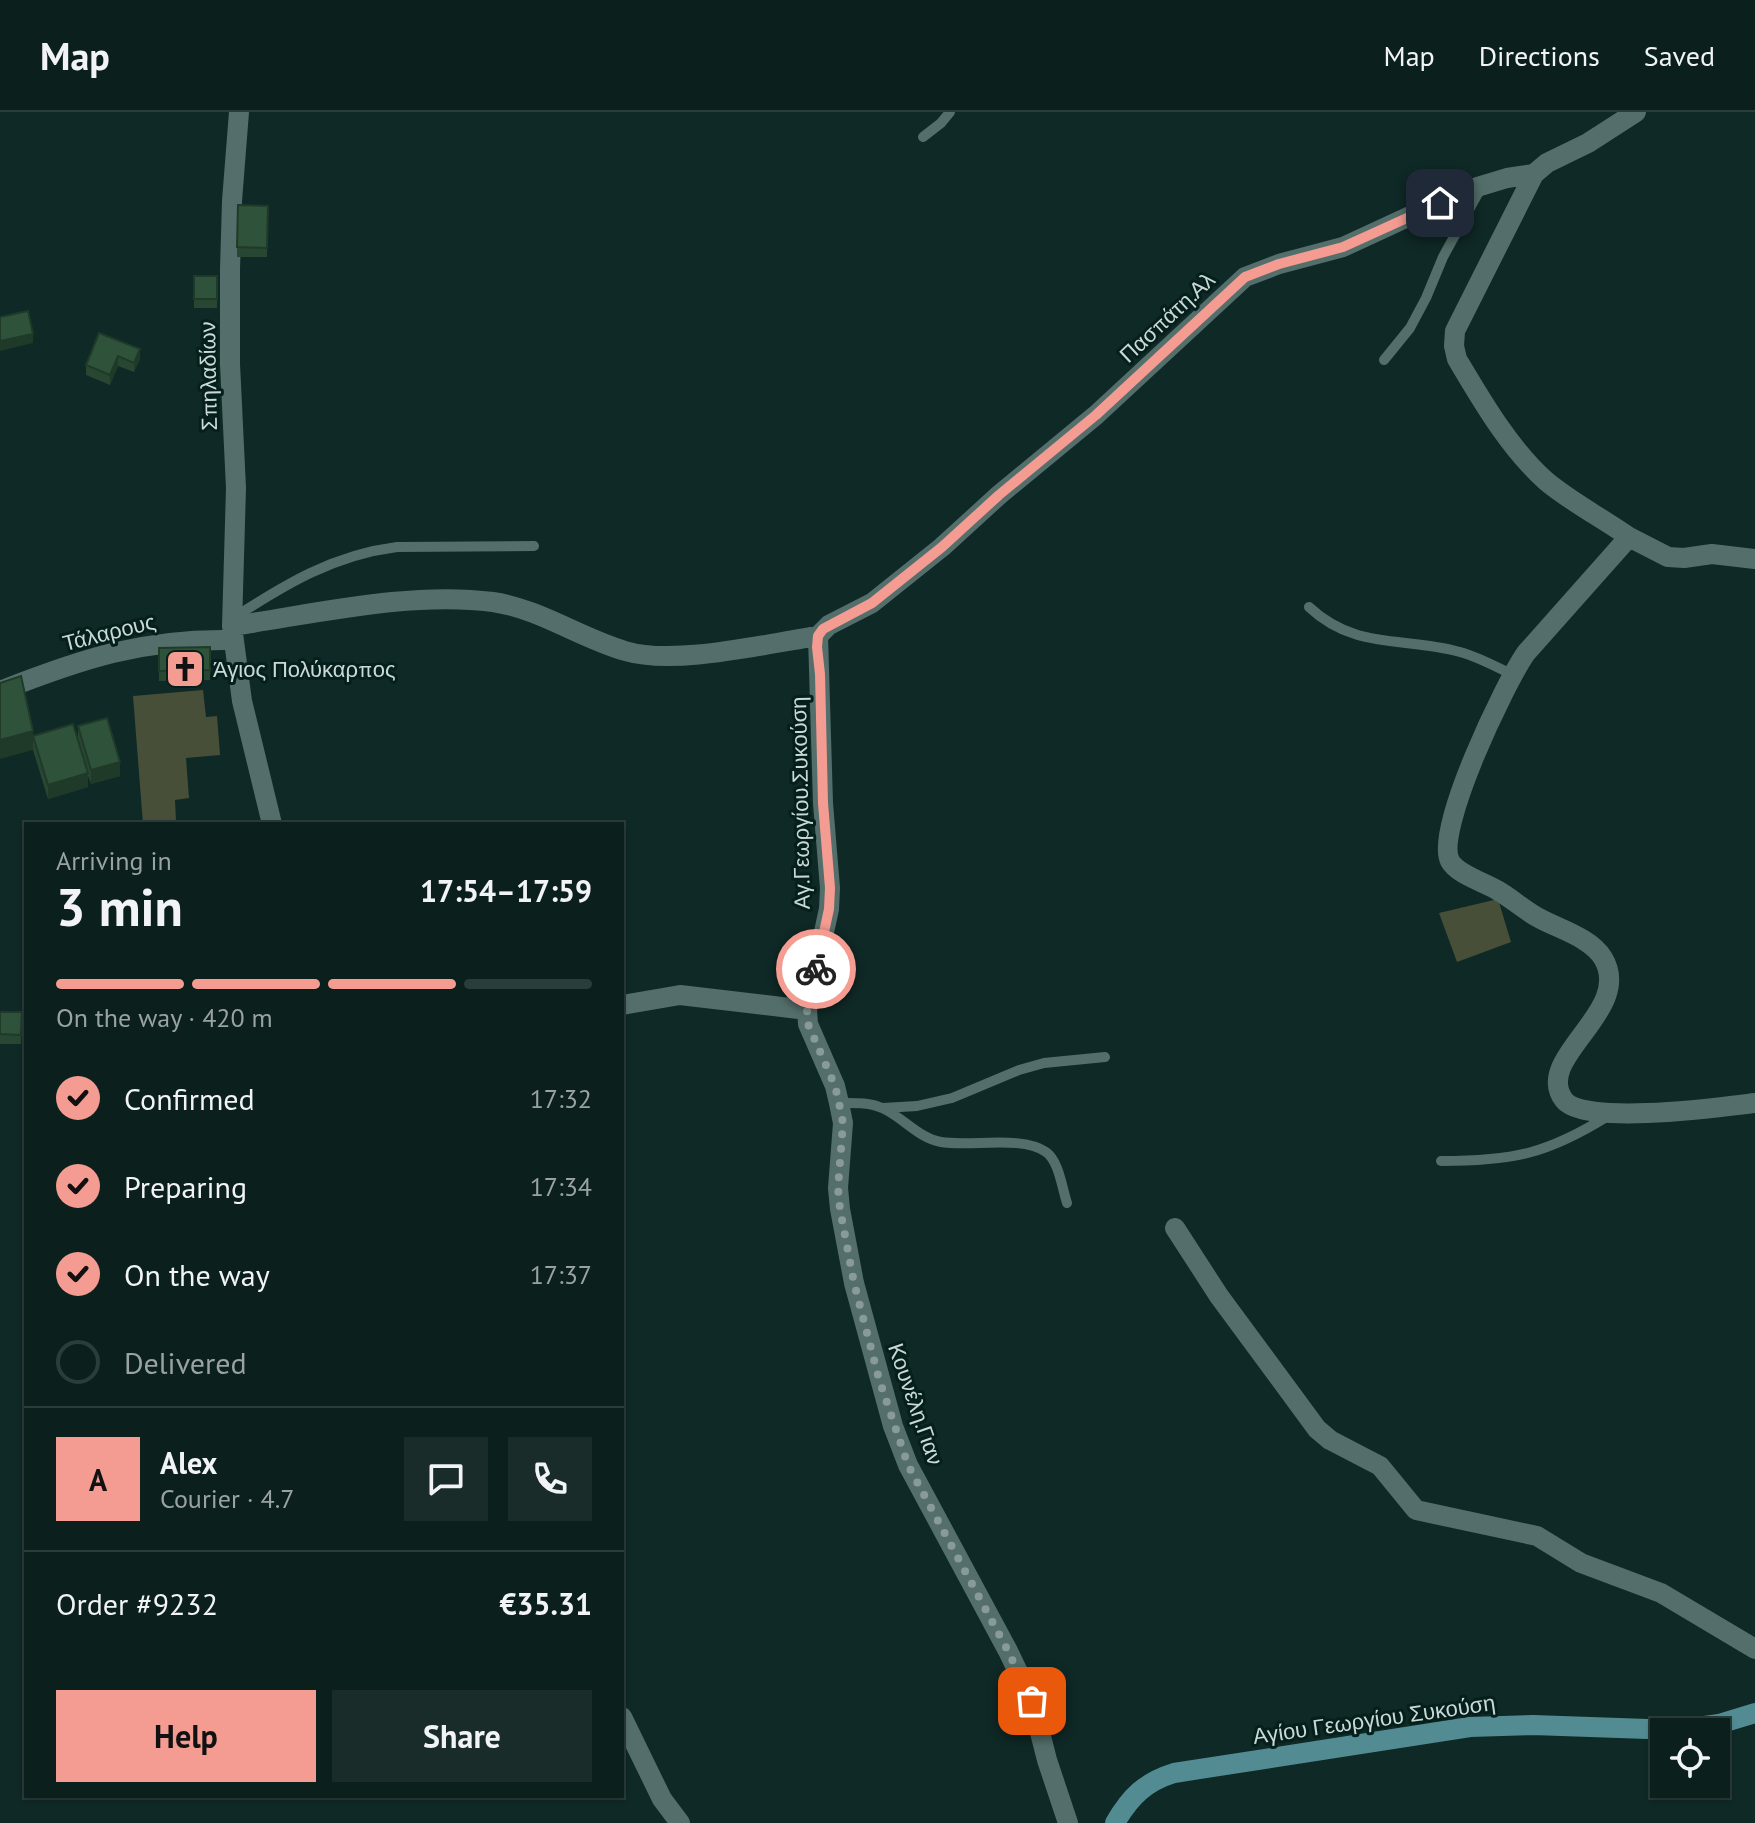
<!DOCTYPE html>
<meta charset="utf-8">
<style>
:root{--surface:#0b1f1c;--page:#192c29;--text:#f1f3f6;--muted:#9aa2a3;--line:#2b3d3b;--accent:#f59c92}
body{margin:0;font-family:"PT Sans",sans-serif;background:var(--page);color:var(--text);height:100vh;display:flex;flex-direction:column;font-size:30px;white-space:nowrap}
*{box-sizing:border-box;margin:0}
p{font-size:26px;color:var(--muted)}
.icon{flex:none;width:44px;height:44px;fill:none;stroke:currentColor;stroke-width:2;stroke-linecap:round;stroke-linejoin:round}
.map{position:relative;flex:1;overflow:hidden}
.panel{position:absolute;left:24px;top:710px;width:600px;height:976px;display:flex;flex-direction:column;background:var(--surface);border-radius:0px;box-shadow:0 2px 6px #0004,0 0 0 2px var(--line)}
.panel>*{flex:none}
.tools{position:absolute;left:1650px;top:1606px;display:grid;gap:16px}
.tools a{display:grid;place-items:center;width:80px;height:80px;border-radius:0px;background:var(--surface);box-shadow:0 2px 6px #0004,0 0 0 2px var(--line);font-size:40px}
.pin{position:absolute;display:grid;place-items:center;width:68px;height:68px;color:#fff;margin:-34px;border-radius:16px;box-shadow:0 4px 12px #0006}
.courier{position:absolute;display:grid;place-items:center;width:80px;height:80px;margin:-40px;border:6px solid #f59c92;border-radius:50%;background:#fff;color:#222;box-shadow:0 2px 10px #0007}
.summary em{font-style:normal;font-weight:700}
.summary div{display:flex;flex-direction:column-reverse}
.summary{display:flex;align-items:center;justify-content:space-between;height:136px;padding:0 32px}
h1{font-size:52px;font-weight:700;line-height:60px}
.bar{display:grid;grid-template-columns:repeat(4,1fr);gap:12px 8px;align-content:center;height:96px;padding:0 32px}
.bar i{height:10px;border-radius:6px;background:var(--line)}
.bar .current{background:var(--accent)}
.bar p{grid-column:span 4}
.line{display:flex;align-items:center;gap:20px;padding:0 32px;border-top:2px solid var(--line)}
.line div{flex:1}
.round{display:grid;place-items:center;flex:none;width:84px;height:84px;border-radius:0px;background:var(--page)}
ol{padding:0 32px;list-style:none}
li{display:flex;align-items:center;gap:24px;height:88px}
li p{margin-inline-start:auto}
li .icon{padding:8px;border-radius:50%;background:var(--accent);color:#111;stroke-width:4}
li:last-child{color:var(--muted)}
li i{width:44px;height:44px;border:4px solid var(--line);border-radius:50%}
.action{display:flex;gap:16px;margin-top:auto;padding:16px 32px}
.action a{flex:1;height:92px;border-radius:0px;background:var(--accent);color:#111;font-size:32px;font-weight:700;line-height:92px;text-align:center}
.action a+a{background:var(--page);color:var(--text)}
header{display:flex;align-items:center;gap:48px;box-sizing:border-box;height:112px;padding:0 40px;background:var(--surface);border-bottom:2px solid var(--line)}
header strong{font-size:38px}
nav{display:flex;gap:44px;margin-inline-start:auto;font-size:28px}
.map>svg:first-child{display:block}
.green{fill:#484f38}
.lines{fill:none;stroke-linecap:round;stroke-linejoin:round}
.lane{stroke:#546f6b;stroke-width:10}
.street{stroke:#546f6b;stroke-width:20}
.secondary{stroke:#528c92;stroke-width:20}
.wall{fill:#284732}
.shaded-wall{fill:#203a29}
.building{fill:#2e533a;stroke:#203a29;stroke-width:2}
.done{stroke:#899b98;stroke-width:8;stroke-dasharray:0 14.4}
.route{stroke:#f59c92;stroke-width:10}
.labels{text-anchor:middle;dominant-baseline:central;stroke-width:6;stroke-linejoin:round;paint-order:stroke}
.street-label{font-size:22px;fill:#cad9d6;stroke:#051f1c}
.poi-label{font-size:22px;fill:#cad9d6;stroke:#051f1c;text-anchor:start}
</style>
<header>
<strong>Map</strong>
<nav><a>Map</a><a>Directions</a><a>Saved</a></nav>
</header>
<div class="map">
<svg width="1755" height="1711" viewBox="0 0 1755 1711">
<rect width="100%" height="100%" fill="#0f2926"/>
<!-- green -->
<path class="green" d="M203,578l3,27 11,-1 3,39 -34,3 3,40 -14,2 1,21 -33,3 -10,-128z
M1498,787l13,43 -54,20 -18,-49z"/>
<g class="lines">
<!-- lane -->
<path class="lane" d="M923,25l18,-14 9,-11
M1384,248l26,-32 16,-30 17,-41 39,-71
M1309,495c47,44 95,29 151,45 18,5 35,14 51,22
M233,506c53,-34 100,-63 164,-71l137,-1
M839,991c14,0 30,-1 43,5 21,9 36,30 59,34 29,5 81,-7 105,10 13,9 16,36 21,51
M883,996l34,-2 35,-8 67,-28 25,-7 61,-6
M1441,1049c72,0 106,-7 167,-45"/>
<!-- street -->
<path class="street" d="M239,0l-7,89 -2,68v95l6,124 -4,138 10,75 30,123
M1534,62l-79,157 -1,15 3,13c25,42 52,89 89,122 25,21 56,37 83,56l-103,116c-21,30 -92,178 -76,208 8,14 34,21 47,29 14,8 26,19 40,27 21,12 53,20 66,41 32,53 -71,100 -39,142 20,26 158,7 191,3
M1629,425l39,20 16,1 28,-4 43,5
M232,514c83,-12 178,-35 261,-24 47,7 87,36 132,49 50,15 139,-7 193,-15
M0,579c81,-32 144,-53 233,-51
M622,893l58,-10 127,15
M1175,1116l44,68 98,133 13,11 50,26 36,44 121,26 44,27 80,30 94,56
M622,1605l40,82 18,24
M1068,1711l-21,-63 -15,-59 -24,-50 -100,-186 -15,-39 -39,-143 -14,-74 -2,-21 5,-65 -4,-20 -4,-17 -27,-62 -1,-14 22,-101 1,-21 -7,-85 -5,-167 11,-11 43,-22 70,-56 57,-52 97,-80 149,-138 34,-13 64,-17 121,-56 43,-13 27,-4 13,-11 41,-20 48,-31"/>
<!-- secondary -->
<path class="secondary" d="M1115,1711c15,-26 30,-41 59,-50l296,-46 63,-2 143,5 43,-6 36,-11"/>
</g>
<!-- wall -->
<path class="wall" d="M268,94l-1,51h-30v-10z
M194,164h23v32h-23z
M99,221l41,26 -6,13 -16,-6 -8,19 -24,-10v-10z
M159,536l51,22v10l-51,1z
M78,614l42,50 -29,8 -3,-8v11l-40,12 -15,-49v-14l45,3z
M0,900h22l-1,32h-21z"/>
<!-- shaded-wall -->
<path class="shaded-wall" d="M33,222v9l-33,8v-10z
M140,237v10l-6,13v-9z
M118,244v10l-8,19v-10z
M33,619v19l-33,9v-19z
M120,650v14l-29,8v-14z
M88,661v14l-40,12v-14z"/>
<!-- building -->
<path class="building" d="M238,93l30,1 -1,42 -30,-1z
M194,164h23v23h-23z
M28,199l5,23 -33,7v-24z
M99,221l41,16 -6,14 -16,-7 -8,19 -24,-10z
M210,535v23l-51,1v-23z
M21,564l12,55 -33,9v-57z
M107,606l13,44 -29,8 -13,-44z
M73,612l15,49 -40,12 -15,-49z
M0,900h22l-1,23 -21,-1z"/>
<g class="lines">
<!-- done -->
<path class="done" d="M816,857l-9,41 1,14 27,62 4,17 4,20 -5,65 2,21 14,74 25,96 29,86 100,186 24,50"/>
<!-- route -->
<path class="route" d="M816,857l13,-60 1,-21 -7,-85 -3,-129 -3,-27 1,-11 5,-7 49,-26 70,-56 57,-52 97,-80 149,-138 34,-13 64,-17 97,-44"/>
</g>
<!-- icons -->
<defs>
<g id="church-square" transform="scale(2)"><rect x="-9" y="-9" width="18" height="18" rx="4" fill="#f59c92" stroke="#051f1c"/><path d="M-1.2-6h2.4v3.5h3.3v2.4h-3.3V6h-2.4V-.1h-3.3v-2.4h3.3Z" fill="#111"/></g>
</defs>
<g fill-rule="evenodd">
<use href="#church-square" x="185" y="557"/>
</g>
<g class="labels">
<!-- street labels -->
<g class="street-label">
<text transform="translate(1167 205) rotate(-43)">Πασπάτη.Αλ</text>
<text transform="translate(208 264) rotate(-91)">Σπηλαδίων</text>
<text transform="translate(109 520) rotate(-14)">Τάλαρους</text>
<text transform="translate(800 691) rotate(-91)">Αγ.Γεωργίου.Συκούση</text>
<text transform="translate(916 1292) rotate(71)">Κουνέλη.Γιαν</text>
<text transform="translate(1374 1607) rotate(-8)">Αγίου Γεωργίου Συκούση</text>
</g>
<!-- poi labels -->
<g class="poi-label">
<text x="213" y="557">Άγιος Πολύκαρπος</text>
</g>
</g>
</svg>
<div class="tools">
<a><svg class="icon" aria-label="locate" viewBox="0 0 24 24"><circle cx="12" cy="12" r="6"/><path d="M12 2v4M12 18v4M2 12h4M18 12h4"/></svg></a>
</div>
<div class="pin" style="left:1032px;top:1589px;background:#ea580c"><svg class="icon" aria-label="bag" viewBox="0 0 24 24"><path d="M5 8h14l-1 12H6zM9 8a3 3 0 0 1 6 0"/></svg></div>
<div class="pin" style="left:1440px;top:91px;background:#1f2937"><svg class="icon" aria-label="home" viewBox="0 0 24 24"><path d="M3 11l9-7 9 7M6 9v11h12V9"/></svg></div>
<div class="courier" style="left:816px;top:857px"><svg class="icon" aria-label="bike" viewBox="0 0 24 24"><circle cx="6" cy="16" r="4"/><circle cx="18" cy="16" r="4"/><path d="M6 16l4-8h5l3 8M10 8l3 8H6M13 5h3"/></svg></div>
<section class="panel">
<div class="summary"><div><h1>3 min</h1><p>Arriving in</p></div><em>17:54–17:59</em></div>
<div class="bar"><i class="current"></i><i class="current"></i><i class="current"></i><i></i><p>On the way · 420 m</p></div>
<ol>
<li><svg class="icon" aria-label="check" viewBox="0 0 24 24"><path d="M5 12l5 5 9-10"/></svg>Confirmed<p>17:32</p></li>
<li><svg class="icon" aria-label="check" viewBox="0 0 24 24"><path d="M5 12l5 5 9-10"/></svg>Preparing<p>17:34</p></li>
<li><svg class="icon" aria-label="check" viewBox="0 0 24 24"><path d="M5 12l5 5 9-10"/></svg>On the way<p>17:37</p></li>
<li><i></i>Delivered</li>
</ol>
<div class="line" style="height:144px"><b class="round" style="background:var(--accent);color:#111">A</b><div><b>Alex</b><p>Courier · 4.7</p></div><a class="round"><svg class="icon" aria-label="chat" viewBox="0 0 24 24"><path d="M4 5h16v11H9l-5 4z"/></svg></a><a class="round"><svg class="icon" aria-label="phone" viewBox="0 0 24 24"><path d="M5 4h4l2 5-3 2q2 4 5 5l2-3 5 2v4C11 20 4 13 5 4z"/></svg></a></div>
<div class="line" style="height:104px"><div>Order #9232</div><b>€35.31</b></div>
<div class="action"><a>Help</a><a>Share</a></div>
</section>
</div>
